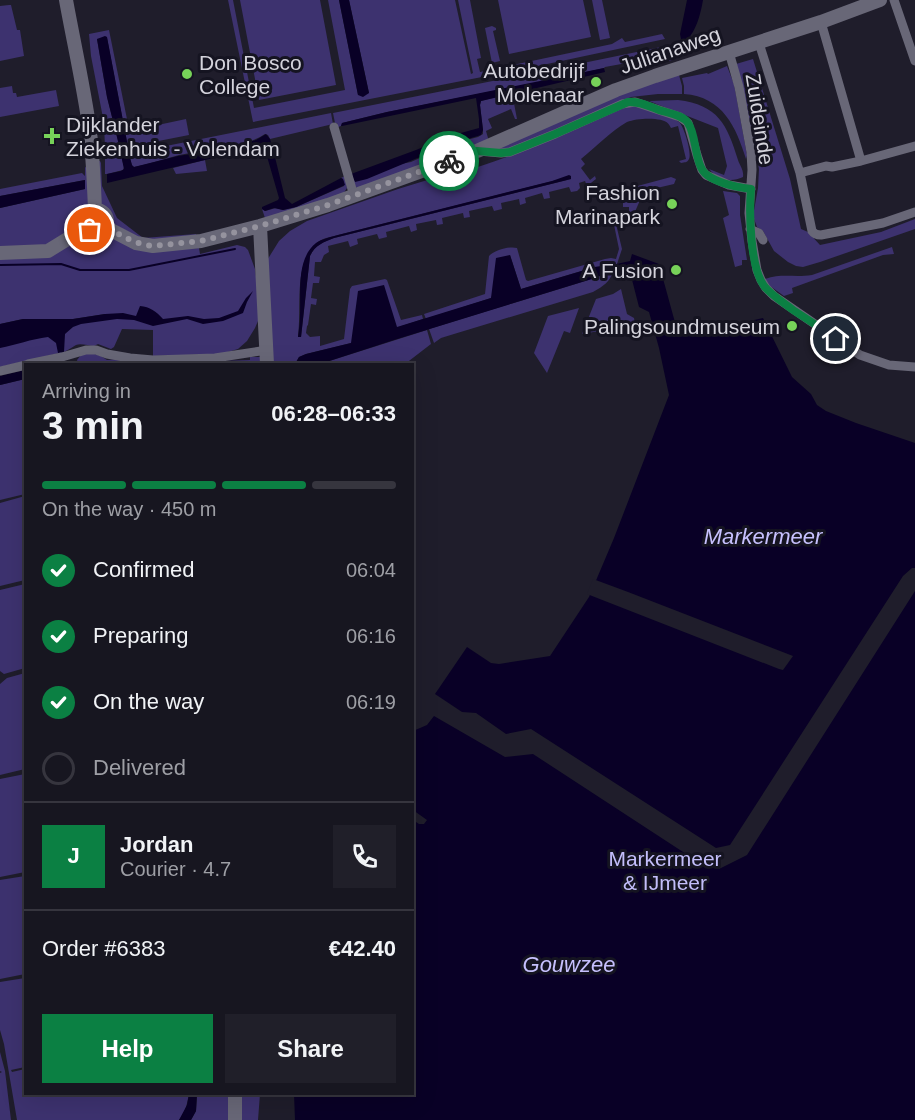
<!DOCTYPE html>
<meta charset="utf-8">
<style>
:root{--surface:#171620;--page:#201f29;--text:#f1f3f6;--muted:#9e9fa5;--line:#36353e;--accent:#0b8043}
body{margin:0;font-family:Helvetica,sans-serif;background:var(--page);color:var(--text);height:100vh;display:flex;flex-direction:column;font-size:22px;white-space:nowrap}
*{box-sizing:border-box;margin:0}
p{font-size:20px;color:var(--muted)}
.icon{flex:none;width:33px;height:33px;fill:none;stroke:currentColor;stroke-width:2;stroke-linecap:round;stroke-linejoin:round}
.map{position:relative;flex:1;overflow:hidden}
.side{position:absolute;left:24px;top:363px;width:390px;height:732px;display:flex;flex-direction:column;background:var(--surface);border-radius:0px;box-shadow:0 6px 24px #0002,0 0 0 2px var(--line)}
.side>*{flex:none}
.pin{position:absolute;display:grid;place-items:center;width:51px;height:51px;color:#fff;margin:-26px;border:3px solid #fff;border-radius:50%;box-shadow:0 2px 6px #0007}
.courier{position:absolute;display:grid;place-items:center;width:60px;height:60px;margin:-30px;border:4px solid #0b8043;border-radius:50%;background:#fff;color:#222;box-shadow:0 2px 8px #0007}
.headline em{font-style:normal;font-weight:800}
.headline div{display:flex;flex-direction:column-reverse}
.headline{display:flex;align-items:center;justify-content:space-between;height:102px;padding:0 18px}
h1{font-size:39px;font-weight:800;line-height:45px}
.bar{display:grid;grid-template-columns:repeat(4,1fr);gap:9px 6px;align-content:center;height:72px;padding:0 18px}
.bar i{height:8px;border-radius:4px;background:var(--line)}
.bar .on{background:var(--accent)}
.bar p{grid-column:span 4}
.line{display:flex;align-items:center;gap:15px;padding:0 18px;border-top:2px solid var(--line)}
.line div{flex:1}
.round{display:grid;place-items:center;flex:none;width:63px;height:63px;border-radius:0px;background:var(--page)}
ol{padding:0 18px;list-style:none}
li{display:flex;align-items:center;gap:18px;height:66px}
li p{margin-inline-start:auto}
li .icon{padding:6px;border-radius:50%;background:var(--accent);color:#fff;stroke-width:4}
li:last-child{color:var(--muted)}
li i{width:33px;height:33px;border:3px solid var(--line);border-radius:50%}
.cta{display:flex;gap:12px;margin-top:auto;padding:12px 18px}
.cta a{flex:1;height:69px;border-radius:0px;background:var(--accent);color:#fff;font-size:24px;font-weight:800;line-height:69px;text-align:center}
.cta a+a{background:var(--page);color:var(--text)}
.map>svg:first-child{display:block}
.green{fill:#3d326f;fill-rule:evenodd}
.water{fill:#090026}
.pier{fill:#1f1d2b}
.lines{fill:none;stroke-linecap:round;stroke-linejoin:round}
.stream{stroke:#090026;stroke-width:2}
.street{stroke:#686777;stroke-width:9}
.secondary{stroke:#686777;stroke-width:14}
.done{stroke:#95939e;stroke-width:6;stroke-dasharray:0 10.8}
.route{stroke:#0b8043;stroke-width:8}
.poi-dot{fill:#77d259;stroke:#151421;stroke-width:2}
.labels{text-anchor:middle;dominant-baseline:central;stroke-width:6;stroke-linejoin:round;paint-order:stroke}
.street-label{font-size:21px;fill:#d4d3dc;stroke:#151421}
.poi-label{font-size:21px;fill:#d4d3dc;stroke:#151421;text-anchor:end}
.park-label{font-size:21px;fill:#c3befa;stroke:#151421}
.water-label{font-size:22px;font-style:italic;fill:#c6c0fd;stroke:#151421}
</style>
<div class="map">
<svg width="915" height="1120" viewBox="0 0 915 1120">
<rect width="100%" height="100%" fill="#1f1d2b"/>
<!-- green -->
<path class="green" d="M228,0h5l21,108 91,-18 -17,-90h11l19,95 11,-2 -20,-93h106l16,74 2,-1 -15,-73h12l11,58 -4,1 3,13 132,-28 10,-6 3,4 37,-8 3,5 -132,28 -280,55z
M240,0h80l16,85 -77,15z
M498,0h85l8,37 -82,17z
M592,0h10l8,38 -10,2z
M9,5h2l6,25h3l4,26 -24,5v-55z
M492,26l4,2v2l-3,1 7,30 -8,2 -7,-35z
M109,30l21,104 9,-2v-3l47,-10 3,16 -61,12 -21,-109 -10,1 10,58 13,52 -11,2v-3h-4l-1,-25 -13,-67 -2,-22z
M661,47v2h6l6,11 -14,3 10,-7 -1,-3h-5l-9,5 -49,9 -1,1 -53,12 -2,-10z
M753,59l37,120 11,50 7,3 12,13 61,-13 34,-13v10l-95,33 -17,5 -7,-1 -8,-4 -14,-11 -11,-20 -6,-4 -4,-11 5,-28 1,-19 -7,-38 -16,-67z
M727,66l7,18 13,71 -1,4c-10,-32 -23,-62 -62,-65v-8l-2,-8 25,-5 1,1z
M548,70l2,10 -163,32 -45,11 -1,3 -3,1 -1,-4h-2l-2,-10z
M679,75l3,11v8h-24l-27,3 -123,53 -14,-2 127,-55 46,-15z
M12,86l1,7h3l1,4 39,-7 3,16 -59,11v-29z
M512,93l5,26h-2l-4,-10 -23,10 4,9 -6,3 2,7 -1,4 -129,46 -4,-2 -3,-12 60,-12 40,-18 27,-7 5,-3v-4l-3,-25 1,-4z
M678,100c40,5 49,24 60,60 2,6 6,10 5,17 -12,6 -25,3 -34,-8l15,6 3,-9 -9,-38 -69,-27z
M633,105c9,3 40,12 46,17 5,4 13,31 10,37 -2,4 -4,3 -8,4l-2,-2 7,-2 -8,-33 -7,2c-3,-7 -8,-8 -16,-9 -8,-1 -21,0 -28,3 -16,9 -32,26 -46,37l4,5 -4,4 9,12 5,-4 1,3 -9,7 -2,-5 -6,2 1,5 -3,3 -6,1 -2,-5 -20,5 1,6 -6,1 -2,-6 -17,5 1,5 -6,2 -1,-6 -18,4 1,6 -8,2 -2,-5 -23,5 1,6 -6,1 -1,-5 -21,5 1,6 -6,1 -1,-5 -20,4 1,6 -6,2 -2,-6 -23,6 1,5 -8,2 -2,-5 -20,5 1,5 -8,3 -2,-6 -20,5 1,6 -5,3 -3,7h-6l-1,14 6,1 -1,6h-6l-2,15 6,1 -1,6 -5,-1 -3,21 -1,1 -1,7 4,4 10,-1v10l24,-7 6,-50 2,-3 33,-7 2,1 14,40 21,-5 1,4 -72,24 -45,11 -7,3 -4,7h-25l-4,-102 13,-21 11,-10 17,-10 91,-32 49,-15 1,1c61,-14 117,-43 173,-68zM571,179l-237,59c-11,4 -19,7 -24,18l-9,81 -3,-1c4,-28 -5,-72 18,-92 5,-6 15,-7 22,-9l219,-55z
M331,113l2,11 -63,15 -2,-4 -3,-1c-25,16 -57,15 -86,21 -15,4 -30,9 -45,12l-2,-1 -3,-12 2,-1z
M121,155l3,12 -1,3 -16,4h-2v-16z
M205,160l2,11 -31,3 -3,-6z
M96,161h4l1,2 1,23 15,32 26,20 53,-4 1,2 -51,5 -31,-16 -3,-4 -4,-10 -8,-8z
M85,167l2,1 3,33 -8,12 -4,12 -31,21 -47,3v-41l85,-19v-9l-85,16v-7l82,-16 3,3z
M345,176l2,12 -4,6 -78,24 -3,-9 3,2 11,-3 7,2 13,-3 48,-21 -1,-7 -2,-1z
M671,177l5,2 -2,5 -30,7 -10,23h-5v-7h-6v-8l7,-11z
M723,191l14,2 3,3v19l7,45h-5v5l-7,2 -12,-49 6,-3z
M613,220h2l7,29 -5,15 -22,3 -74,22 -11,-34 -19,43 -65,21 -2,-5 61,-20 4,-38c6,-6 20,-10 28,-8l9,32 2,1 77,-22 6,-1 5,1 3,-10z
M86,235l9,2 12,-2 42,16 50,-3 1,6 37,-9 8,2 3,3 7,19 4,30 -1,22 -3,7 -8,13 -9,8 -17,5 -68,2v-26l-31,-1 -8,18 -3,2 -13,-5 -4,2c-5,0 -13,-3 -18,-1 -4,2 -7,5 -12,7l-64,15v-32l120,-21h-15l-32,5h-50l-23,5v-66z
M892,247l2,7 -11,1 -91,33 1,5 -9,3 -14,-10 -5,-7c18,-6 29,-1 47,-4z
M614,271c-5,11 -10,15 -21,21l-139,42 -13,4 -7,5 -5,-14 166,-51z
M621,289l6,25 7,4 2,12 -22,5 -9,-5 -23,4 14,-35 17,-5z
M579,308l-9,25 -6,-2 -17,42 -13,-20 14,-37z
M427,330l4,14 -26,20h-85z
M91,353l10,3 6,4 12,-1 46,4 85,-3v-3h11l1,7 -3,-1 -103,1 -47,-3 -5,3h-26l-1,-4 4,-5z
M25,379v115l-25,6v-115z
M25,496v84l-25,6v-83z
M25,584v84l-21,6 -4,-3v-81z
M25,673v96l-25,6v-91l7,-6z
M25,774v98l-25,5v-98z
M25,876v98l-25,5v-99z
M25,978v89l-14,3 1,2 13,-3 1,25h163c-2,9 -3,18 -10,26h-162l-13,-76 -4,-14v-48z
M0,1052l5,19 6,49h-11v-47l2,-1 -2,-1z
M197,1094h34v26h-40l5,-9z
M238,1094h23h-1l-2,26h-19z"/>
<!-- water -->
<path class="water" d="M339,0h10l20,93 -6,4 -5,-2z
M687,0h16c-2,12 -7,34 -18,41l-4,-2 -1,-5z
M105,36l2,1 21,110 -8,2 -13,-52 -10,-58z
M663,53h5l1,3 -10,6 -32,6 -1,-6 28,-4z
M604,68l1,4 -124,29 -1,4 3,25 -2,5 -30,9 -84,35 -12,3 -4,-8 65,-24 34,-14 29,-8v-9l-3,-21 -134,28h-1l1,-3 45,-11z
M266,134l4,5 3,10 12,49 7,6 49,-26 2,1 2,6 -49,22 -13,3 -9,-2 -9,3 -3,-2v-2l16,-7 1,-2 -15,-52 -157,37v-9l14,-3 3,-2 -3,-14 8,-1 3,11 2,2 44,-11 44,-7 24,-6 10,-3z
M569,175l2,1v3l-16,4 -221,55c-10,4 -19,7 -24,18l-9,81h-3c1,-8 2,-15 2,-23 1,-22 -4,-55 16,-71 6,-4 15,-6 22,-8l214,-54z
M85,180v9l-85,19v-12z
M632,254l27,10 20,73 84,-19 29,59 19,17 6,11 9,6 30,12 59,20v125h-3l-9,8 -173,269 -14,3 -185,-119 -25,5 -30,-21 -14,-1 -27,-18 32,-47 24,16 8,1 51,-8 39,-59 25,-59 55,-143 -10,-47 -10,-36 -10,-5 -10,-39 -22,5 -12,5 -201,62 -74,24h-28h3l4,-7 7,-3 45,-11 7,-52 26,-6 13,42 94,-29 5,-40 14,-3 11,34 74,-22 17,-2 18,-4z
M253,291l-6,11 -4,11 -20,8 -20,3 -16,-5 -34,7 -19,-6 -17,-1 -36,5 -8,3 -8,7 -1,18 -6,1 -2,-10 -8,-6c-17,2 -32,8 -48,11v-24l23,-5h50l32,-5 18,-1 13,3 4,-10c10,1 16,5 23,13l25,-3 16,3 15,-1 19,-7 8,-13z
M25,370v9l-25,6v-9z
M915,591v529h-620l-1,-26h118l1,-274 6,4h5l3,-4 -14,-10v-79l14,-6 7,-9 71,41 28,-3 170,111 16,4 28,-14z
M189,1094h8l-1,17 -5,9h-12l8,-15z"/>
<!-- pier -->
<path class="pier" d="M593,579l35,13 165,64 -10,14 -4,-1 -192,-75z"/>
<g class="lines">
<!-- stream -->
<path class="stream" d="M0,265l61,-1 19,6h49l106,-21"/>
<!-- street -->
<path class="street" d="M894,0l21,61
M821,22l40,139
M759,43l41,130 12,58c2,3 5,4 9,4l62,-12 32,-11
M729,52l10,35 12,65 1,18 -3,43 3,28 5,29 4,10 5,8 8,8 86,59 29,10 26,2
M334,127l20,69
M479,151l22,2 9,-1 45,-18 67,-30 13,-2 45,15 8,6 9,32 5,15 4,5 23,10 22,4
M800,173l26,-7 6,1 29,-6 54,-15
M750,229l9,4 4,7
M28,364l34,-7 24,-7h10l11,4 23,4 23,2 62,-2 52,-8
M0,371l26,-6"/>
<!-- secondary -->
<path class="secondary" d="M66,0c8,44 18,88 24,132 3,26 4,52 5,78
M85 221a11 11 0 1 1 22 0a11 11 0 1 1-22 0Z
M260,226l7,138
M105,227l31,16 17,3 48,-5 59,-15 68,-21 149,-54 139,-61 39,-14 166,-54 59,-22
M0,253l48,-2 39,-24
M235,1094v26"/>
</g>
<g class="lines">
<!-- done -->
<path class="done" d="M90,230c6,3 11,2 15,-3 16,8 31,18 48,19l48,-5 59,-15 68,-21 121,-44"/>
<!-- route -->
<path class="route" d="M449,161l28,-10 24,2 9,-1 45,-18 73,-32c11,-1 21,4 31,8 9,3 24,5 29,13 9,12 6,43 19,52 12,9 29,12 44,14 -2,24 -1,78 13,97 8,10 19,16 29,24 14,9 29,19 43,29"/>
</g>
<!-- markers -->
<g class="poi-dot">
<circle cx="187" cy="74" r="6"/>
<circle cx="596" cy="82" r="6"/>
<path d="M49 127h6v6h6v6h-6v6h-6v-6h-6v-6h6z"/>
<circle cx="672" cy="204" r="6"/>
<circle cx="676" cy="270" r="6"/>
<circle cx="792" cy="326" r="6"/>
</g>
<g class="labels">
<!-- street labels -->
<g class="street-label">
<text transform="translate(670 50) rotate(-19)">Julianaweg</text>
<text transform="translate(760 119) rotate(81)">Zuideinde</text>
</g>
<!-- poi labels -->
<g class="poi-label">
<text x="199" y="62" text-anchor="start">Don Bosco<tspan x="199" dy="24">College</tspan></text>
<text x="584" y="70">Autobedrijf<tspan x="584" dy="24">Molenaar</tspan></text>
<text x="66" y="124" text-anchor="start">Dijklander<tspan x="66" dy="24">Ziekenhuis - Volendam</tspan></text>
<text x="660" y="192">Fashion<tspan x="660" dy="24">Marinapark</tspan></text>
<text x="664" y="270">A Fusion</text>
<text x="780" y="326">Palingsoundmuseum</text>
</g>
<!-- park labels -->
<g class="park-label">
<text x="665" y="858">Markermeer<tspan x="665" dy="24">&amp; IJmeer</tspan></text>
</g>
<!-- water labels -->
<g class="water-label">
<text x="763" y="536">Markermeer</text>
<text x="569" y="964">Gouwzee</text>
</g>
</g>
</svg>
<div class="pin" style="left:90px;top:230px;background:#ea580c"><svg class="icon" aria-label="bag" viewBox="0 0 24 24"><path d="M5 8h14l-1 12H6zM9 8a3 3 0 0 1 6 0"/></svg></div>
<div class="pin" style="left:836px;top:339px;background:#1f2937"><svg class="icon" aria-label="home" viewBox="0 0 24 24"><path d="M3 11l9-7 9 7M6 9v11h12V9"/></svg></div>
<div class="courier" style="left:449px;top:161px"><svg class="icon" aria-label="bike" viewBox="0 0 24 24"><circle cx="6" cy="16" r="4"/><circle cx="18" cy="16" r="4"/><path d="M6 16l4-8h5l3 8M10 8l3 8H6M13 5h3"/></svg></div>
<section class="side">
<div class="headline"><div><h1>3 min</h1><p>Arriving in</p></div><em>06:28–06:33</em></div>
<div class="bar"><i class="on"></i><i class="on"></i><i class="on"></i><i></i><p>On the way · 450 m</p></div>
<ol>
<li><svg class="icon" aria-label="check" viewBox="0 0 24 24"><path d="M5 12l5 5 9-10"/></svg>Confirmed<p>06:04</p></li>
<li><svg class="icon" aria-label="check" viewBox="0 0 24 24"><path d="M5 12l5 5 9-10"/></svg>Preparing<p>06:16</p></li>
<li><svg class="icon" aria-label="check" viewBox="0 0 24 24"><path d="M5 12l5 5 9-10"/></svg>On the way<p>06:19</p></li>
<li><i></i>Delivered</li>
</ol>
<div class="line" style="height:108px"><b class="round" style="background:var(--accent);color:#fff">J</b><div><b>Jordan</b><p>Courier · 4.7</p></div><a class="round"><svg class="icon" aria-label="phone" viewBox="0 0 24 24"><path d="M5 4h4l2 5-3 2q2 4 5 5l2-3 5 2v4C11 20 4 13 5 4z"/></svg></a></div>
<div class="line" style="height:78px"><div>Order #6383</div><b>€42.40</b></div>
<div class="cta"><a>Help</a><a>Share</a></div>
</section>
</div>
